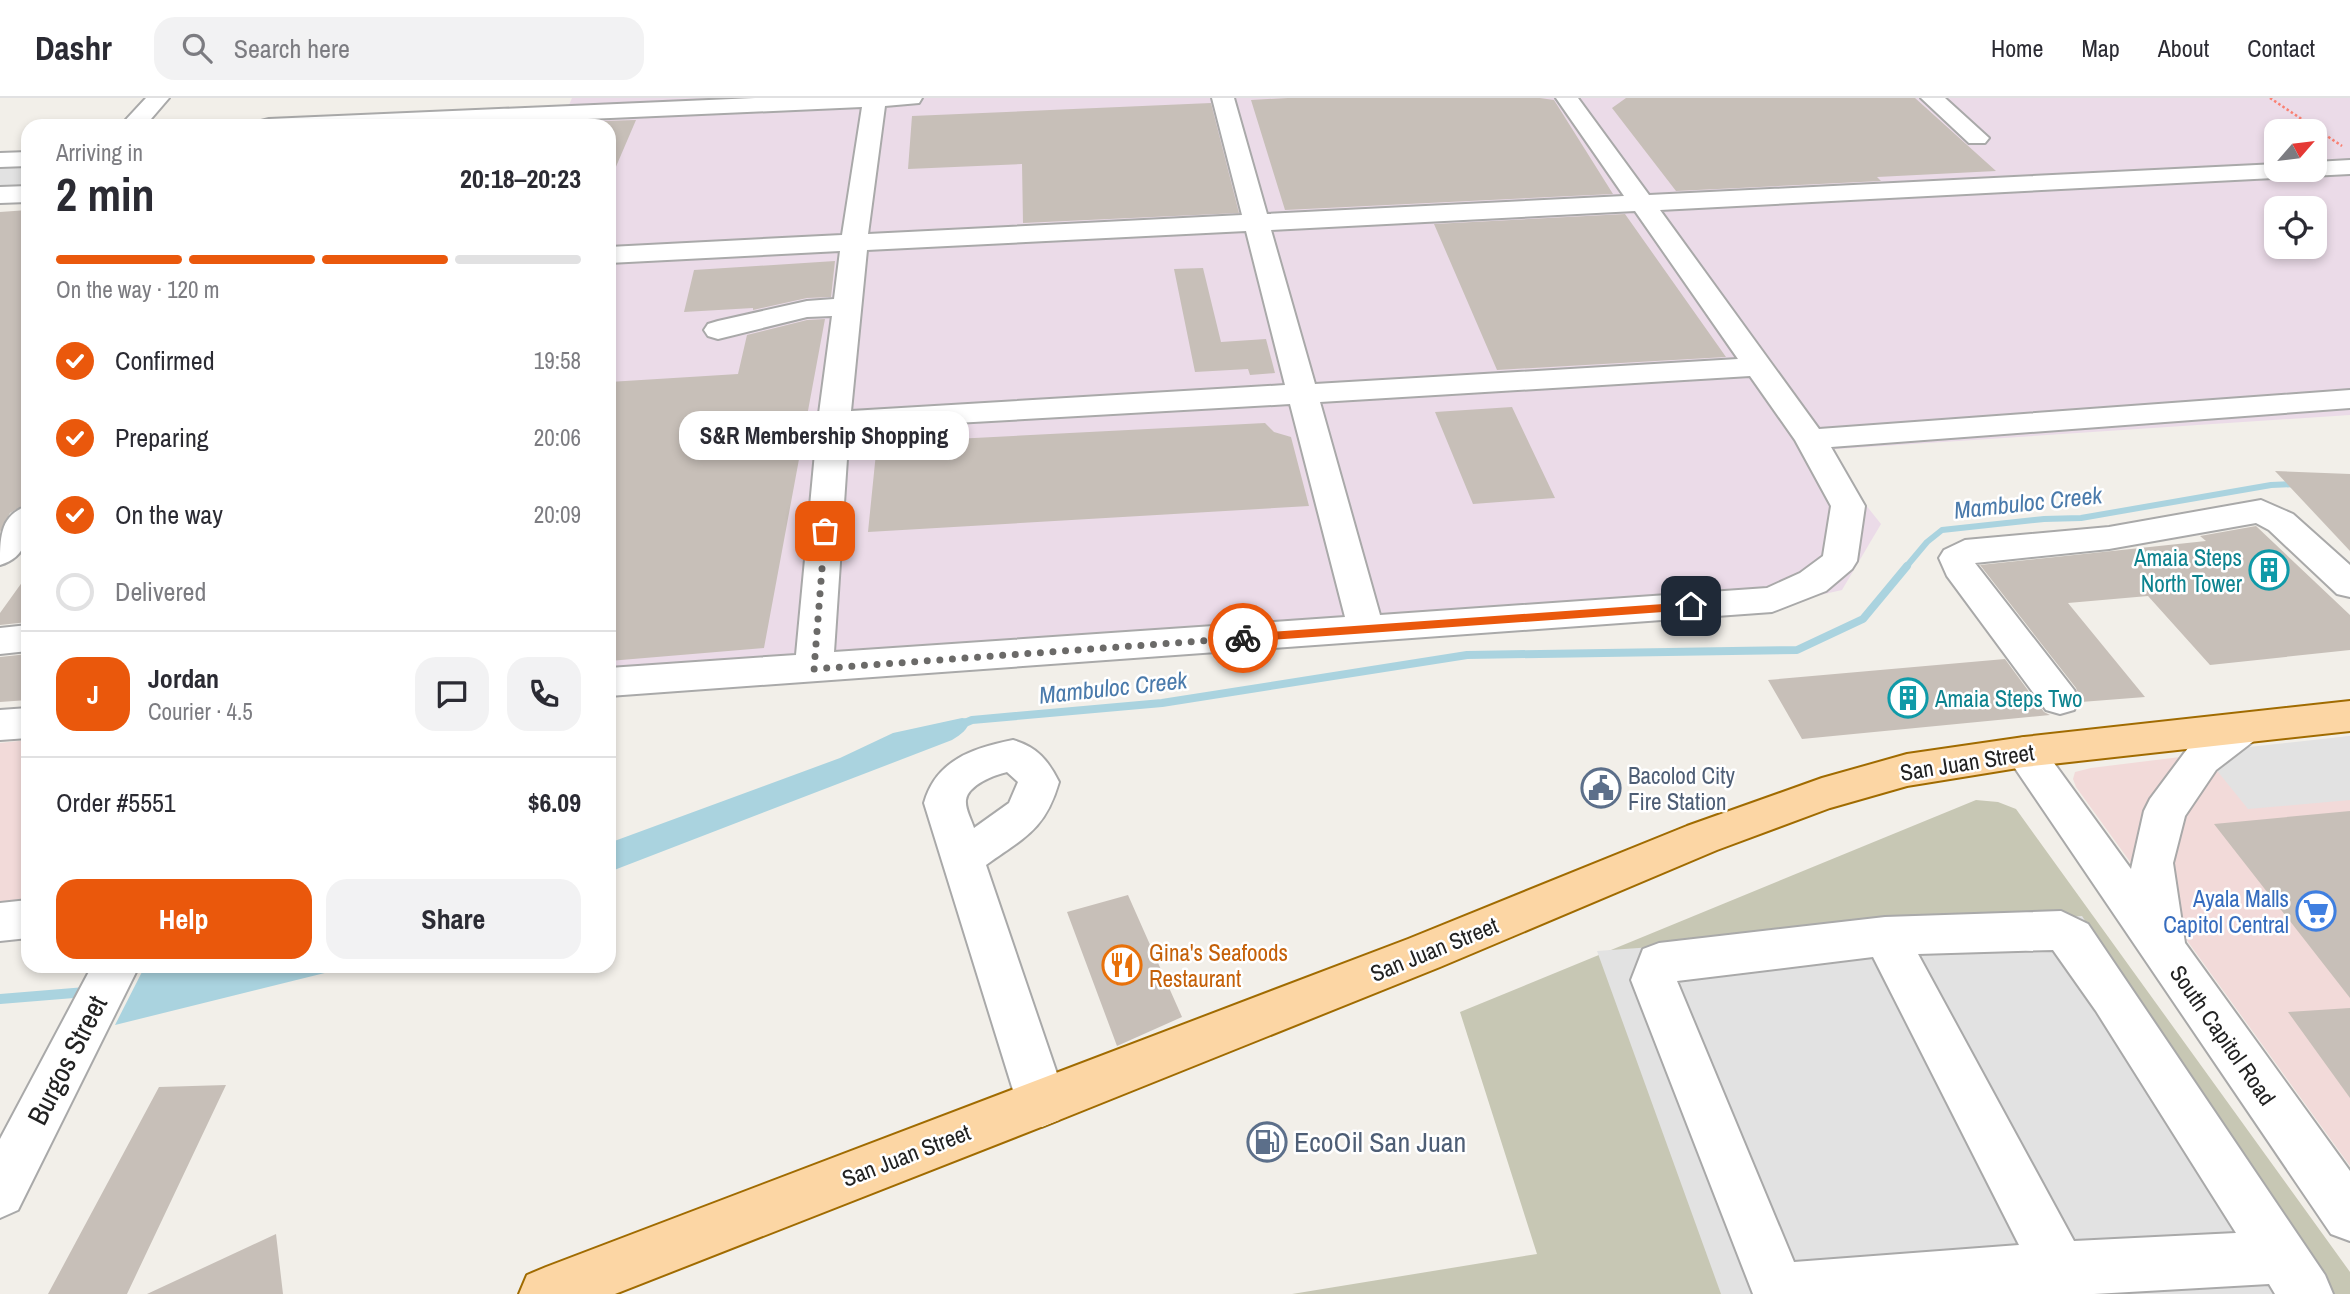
<!DOCTYPE html>
<meta charset="utf-8">
<style>
:root{--surface:#fff;--page:#f2f2f3;--text:#2b2b33;--muted:#7c7c81;--line:#e1e1e2;--accent:#ea580c}
body{margin:0;font-family:"Archivo Narrow",sans-serif;background:var(--page);color:var(--text);height:100vh;display:flex;flex-direction:column;font-size:26px;white-space:nowrap}
*{box-sizing:border-box;margin:0}
p{font-size:23px;color:var(--muted)}
.icon{flex:none;width:38px;height:38px;fill:none;stroke:currentColor;stroke-width:2;stroke-linecap:round;stroke-linejoin:round}
.map{position:relative;flex:1;overflow:hidden}
.sheet{position:absolute;left:21px;top:21px;width:595px;height:854px;display:flex;flex-direction:column;background:var(--surface);border-radius:21px;box-shadow:0 4px 10px #0003}
.sheet>*{flex:none}
.needle{width:46px;rotate:62deg}
.buttons{position:absolute;left:2264px;top:21px;display:grid;gap:14px}
.buttons a{display:grid;place-items:center;width:63px;height:63px;border-radius:14px;background:var(--surface);box-shadow:0 4px 10px #0003;font-size:35px}
.pin{position:absolute;display:grid;place-items:center;width:60px;height:60px;color:#fff;margin:-30px;border-radius:14px;box-shadow:0 4px 10px #0006}
.courier{position:absolute;display:grid;place-items:center;width:70px;height:70px;margin:-35px;border:5px solid #ea580c;border-radius:50%;background:#fff;color:#222;box-shadow:0 2px 9px #0007}
.bubble{position:absolute;height:49px;border-radius:21px;background:var(--surface);box-shadow:0 4px 10px #0003;font-size:23px;font-weight:800;line-height:49px;text-align:center}
.headline em{font-style:normal;font-weight:800}
.headline div{display:flex;flex-direction:column-reverse}
.headline{display:flex;align-items:center;justify-content:space-between;height:119px;padding:0 35px}
h1{font-size:46px;font-weight:800;line-height:52px}
.bar{display:grid;grid-template-columns:repeat(4,1fr);gap:10px 7px;align-content:center;height:84px;padding:0 35px}
.bar i{height:9px;border-radius:5px;background:var(--line)}
.bar .current{background:var(--accent)}
.bar p{grid-column:span 4}
.line{display:flex;align-items:center;gap:18px;padding:0 35px;border-top:2px solid var(--line)}
.line div{flex:1}
.round{display:grid;place-items:center;flex:none;width:74px;height:74px;border-radius:21px;background:var(--page)}
ol{padding:0 35px;list-style:none}
li{display:flex;align-items:center;gap:21px;height:77px}
li p{margin-inline-start:auto}
li .icon{padding:7px;border-radius:50%;background:var(--accent);color:#fff;stroke-width:4}
li:last-child{color:var(--muted)}
li i{width:38px;height:38px;border:4px solid var(--line);border-radius:50%}
.button{display:flex;gap:14px;margin-top:auto;padding:14px 35px}
.button a{flex:1;height:80px;border-radius:21px;background:var(--accent);color:#fff;font-size:28px;font-weight:800;line-height:80px;text-align:center}
.button a+a{background:var(--page);color:var(--text)}
header{display:flex;align-items:center;gap:42px;box-sizing:border-box;height:98px;padding:0 35px;background:var(--surface);border-bottom:2px solid var(--line)}
header strong{font-size:33px}
nav{display:flex;gap:38px;margin-inline-start:auto;font-size:24px}
.search{width:490px;height:63px;background:var(--page);display:flex;align-items:center;gap:18px;box-sizing:border-box;padding:0 24px;border-radius:21px;color:var(--muted);font-size:26px}
.map>svg:first-child{display:block}
.commercial{fill:#f2dad9}
.industrial{fill:#ebdbe8;fill-rule:evenodd}
.construction{fill:#c7c7b4}
.parking{fill:#e2e2e2}
.water{fill:#aad3df}
.lines{fill:none;stroke-linecap:round;stroke-linejoin:round}
.stream-far2{stroke:#aad3df;stroke-width:6}
.stream-far1{stroke:#aad3df;stroke-width:8}
.stream{stroke:#aad3df;stroke-width:10}
.building{fill:#c7bfb8}
.minor-casing{stroke:#a9a9a9;stroke-width:4}
.major-casing{stroke:#a06b00;stroke-width:4}
.path{stroke:#fa8072;stroke-width:2.5;stroke-dasharray:2.5 2.5;stroke-linecap:butt}
.minor{fill:#fff;fill-rule:evenodd}
.major{fill:#fcd6a4;fill-rule:evenodd}
.route{fill:#ea580c}
.done{stroke:#6b6a68;stroke-width:7;stroke-dasharray:0 12.6}
.labels{text-anchor:middle;dominant-baseline:central;stroke-width:5;stroke-linejoin:round;paint-order:stroke}
.culture-label{font-size:23px;fill:#0d838f;stroke:#fff;text-anchor:end}
.street-label{font-size:23px;fill:#222;stroke:#fff}
.service-label{font-size:23px;fill:#4e5e75;stroke:#fff;text-anchor:start}
.shop-label{font-size:23px;fill:#366cbe;stroke:#fff;text-anchor:end}
.food-label{font-size:23px;fill:#c56008;stroke:#fff;text-anchor:start}
.water-label{font-size:24px;font-style:italic;fill:#4a7aab;stroke:#fff}
.near-street-label{font-size:28px;fill:#222;stroke:#fff}
.near-service-label{font-size:28px;fill:#4e5e75;stroke:#fff;text-anchor:start}
</style>
<header>
<strong>Dashr</strong>
<div class="search"><svg class="icon" aria-label="search" viewBox="0 0 24 24"><circle cx="10" cy="10" r="6"/><path d="M15 15l6 6"/></svg>Search here</div>
<nav><a>Home</a><a>Map</a><a>About</a><a>Contact</a></nav>
</header>
<div class="map">
<svg width="2350" height="1196" viewBox="0 0 2350 1196">
<rect width="100%" height="100%" fill="#f2efe9"/>
<!-- commercial -->
<path class="commercial" d="M2350,638v430l-274,-379 -3,-8 2,-7 16,-4z
M28,642v167l-28,3v-167z"/>
<!-- industrial -->
<path class="industrial" d="M572,0h1778v317l-528,35 59,74 -39,66 -75,17 -1158,63v-544h-49zM2277,33h38v39h-38zM2277,110h38v39h-38z"/>
<!-- construction -->
<path class="construction" d="M1976,702l22,2 18,7 334,463v22h-1058l245,-40 -77,-242z"/>
<!-- parking -->
<path class="parking" d="M28,53v35l-28,1v-34z
M2350,638v64l-102,9 -46,-57z
M2082,818l248,378h-609l-124,-343z"/>
<!-- water -->
<path class="water" d="M962,620l9,1c-4,11 -9,15 -19,21l-343,132v-29l231,-85 53,-25z
M145,868h208l-238,59z"/>
<g class="lines">
<!-- stream-far2 -->
<path class="stream-far2" d="M1906,469l21,-25 15,-12 102,-11 37,-1 190,-33 27,-1"/>
<!-- stream-far1 -->
<path class="stream-far1" d="M960,627l12,-5 190,-17 305,-48 330,-5 66,-31 44,-53"/>
<!-- stream -->
<path class="stream" d="M0,901l86,-7"/>
</g>
<!-- building -->
<path class="building" d="M1288,0h252l14,2 59,94 -328,16 -34,-110z
M1626,0h289l81,73 -119,6 4,4 -205,10 -64,-83z
M1211,5l28,110 -216,10 -1,-59 -114,5 4,-53z
M636,22l-27,63v-57h-40l2,-4z
M28,112v288l-6,8 -12,7 -10,19v-320z
M1625,116l101,143 -229,13 -63,-146z
M835,163l-4,36 -24,1 -54,12v-2l-69,4 10,-42z
M1203,170l18,74 45,-3 9,34 -25,2 -2,-6 -53,3 -21,-103z
M825,221l-61,329 -155,13v-279l129,-8 9,-39 60,-15z
M1512,309l43,91 -82,6 -38,-92z
M1265,325l9,9 17,5 18,69 -441,26 9,-89z
M2275,373l75,3v77z
M2256,428l94,89v35l-140,15 -62,-69 -80,7 77,94 -64,5 -5,-14 -96,-123 226,-24 -6,-5z
M28,476v48l-28,3v-12z
M28,556v46l-28,2v-45z
M2005,561l39,53 6,3 -248,24 -34,-59z
M2350,713v187l-136,-174z
M1128,797l54,122 -65,29 -50,-134z
M2350,910v90l-62,-86z
M226,987l-99,209h-79l111,-207z
M276,1136l7,60h-136z"/>
<g class="lines">
<!-- minor casing -->
<g class="minor-casing">
<path id="minor" d="M146,0h23l-24,28h-25z
M755,0h167l-3,5 -34,3 -17,128 374,-19 -30,-117h22l33,116 357,-18 -68,-98h22l71,97 628,-31v6h38v-8l35,-2v14l-690,36 159,219 531,-39v18l-519,39 34,59 -8,55 -5,8 -26,22 -54,21 -1163,84v-28l187,-13 22,-234 14,-105 -25,1 -89,22 -10,-3 -4,-6 4,-6 10,-3 89,-20 27,-2 6,-48 -231,12v-16l233,-12 20,-128 -434,19h-171l4,-5 8,-2zM1635,113l103,148 -423,25 -44,-154zM1246,133l39,154 -434,26 16,-161zM1750,278l45,64 36,66 -8,50 -23,17 -33,15 -387,27 -60,-213zM1290,306l55,213 -511,35 15,-223z
M1921,0h24l44,40 -4,5h-16z
M28,54v14l-28,1v-14z
M28,88v16l-28,1v-16z
M2261,402l32,14 57,51v32l-13,-3 -68,-64 -13,-7 -147,26 -134,14 99,127 5,10 -5,10 -14,4 -14,-4 -99,-134 -8,-18 5,-8 21,-10 144,-13z
M28,408c0,26 2,50 -28,59 0,-27 0,-51 28,-59z
M28,527v26l-28,3v-26z
M28,610v30l-28,2v-30z
M2241,616l14,4 6,11 -6,11 -39,30 -31,46 -12,47 12,80 165,228v70l-19,-7 -327,-482 6,-11 14,-4 14,4 93,128 13,-58 6,-12 38,-51 39,-30z
M1013,642c24,7 35,20 46,42 -14,48 -34,55 -73,83l81,238 -8,17 -17,7 -17,-7 -8,-17 -93,-300c12,-43 49,-55 89,-63zM1007,674l11,10 -9,21 -35,25c-3,-9 -9,-19 -8,-28 2,-15 28,-25 41,-28z
M28,802v38l-28,3v-38z
M2061,813l27,13 237,351 8,19h-58l-6,-10 -175,10h-341l-122,-314 12,-31 16,-6 226,-26zM2053,852l43,61 140,222 -162,8 -156,-287zM1873,859l146,288 -225,17 -117,-281z
M92,868h47l-121,244 -18,8v-79z"/>
</g>
<!-- major casing -->
<g class="major-casing">
<path id="major" d="M2350,603v30l-326,36 -117,19 -77,22 -113,42 -277,117 -381,153 -444,174h-96l8,-19 19,-8 862,-328 279,-113 135,-48 85,-24 117,-17z"/>
</g>
<!-- path -->
<path class="path" d="M2270,0l72,48"/>
<!-- minor -->
<use href="#minor" class="minor"/>
<!-- major -->
<use href="#major" class="major"/>
</g>
<!-- route -->
<path class="route" d="M1691,504l5,4 -5,4 -448,32 -5,-4 5,-4z"/>
<g class="lines">
<!-- done -->
<path class="done" d="M825,433l-11,138 429,-31"/>
</g>
<!-- icons -->
<defs>
<g id="building-ring" transform="scale(2.0125)"><circle r="9.5" fill="#fff" stroke="#0f9aa8" stroke-width="1.5"/><path d="M-4-6H4V6H1V3H-1V6H-4ZM-2.5-4.3h1.7v1.8h-1.7ZM.8-4.3h1.7v1.8H.8ZM-2.5-1h1.7V.8h-1.7ZM.8-1h1.7V.8H.8Z" fill="#0f9aa8"/></g>
<g id="civic-ring" transform="scale(2.0125)"><circle r="9.5" fill="#fff" stroke="#5c6f8a" stroke-width="1.5"/><path d="M-.6-6.5H3V-4.5H.6V-3L4-1V1h2V6H-6V1h2V-1L-.6-3ZM-1.2 2.5V6h2.4V2.5Z" fill="#5c6f8a"/></g>
<g id="supermarket-ring" transform="scale(2.0125)"><circle r="9.5" fill="#fff" stroke="#3f7fe0" stroke-width="1.5"/><path d="M-6-5.5h2.5l.6 2H6L4.5 2H-2.5L-4.4-4H-6ZM-1.5 3.2a1.3 1.3 0 1 0 .1 0ZM3 3.2a1.3 1.3 0 1 0 .1 0Z" fill="#3f7fe0"/></g>
<g id="restaurant-ring" transform="scale(2.0125)"><circle r="9.5" fill="#fff" stroke="#e8710a" stroke-width="1.5"/><path d="M-5-6h1v4h1v-4h1v4h1v-4h1v5L-1.5 .5V6h-2V.5L-5-1ZM5-6V6H3V1.5H1.5Q1.5-4 5-6Z" fill="#e8710a"/></g>
<g id="fuel-ring" transform="scale(2.0125)"><circle r="9.5" fill="#fff" stroke="#5c6f8a" stroke-width="1.5"/><path d="M-5.5-6h7V0h2V4h1.3V-2.5L3-4.5l.8-.8L6-3V5H2.5V1h-1V6h-7ZM-4.2-4.7v3.2H.2V-4.7Z" fill="#5c6f8a"/></g>
</defs>
<g fill-rule="evenodd">
<use href="#building-ring" x="2269" y="472"/>
<use href="#building-ring" x="1908" y="600"/>
<use href="#civic-ring" x="1601" y="690"/>
<use href="#supermarket-ring" x="2316" y="813"/>
<use href="#restaurant-ring" x="1122" y="867"/>
<use href="#fuel-ring" x="1267" y="1044"/>
</g>
<g class="labels">
<!-- culture labels -->
<g class="culture-label">
<text x="2242" y="459">Amaia Steps<tspan x="2242" dy="26">North Tower</tspan></text>
<text x="1935" y="600" text-anchor="start">Amaia Steps Two</text>
</g>
<!-- street labels -->
<g class="street-label">
<text transform="translate(1967 664) rotate(-9)">San Juan Street</text>
<text transform="translate(1434 851) rotate(-22)">San Juan Street</text>
<text transform="translate(2223 937) rotate(55)">South Capitol Road</text>
<text transform="translate(906 1057) rotate(-21)">San Juan Street</text>
</g>
<!-- service labels -->
<g class="service-label">
<text x="1628" y="677">Bacolod City<tspan x="1628" dy="26">Fire Station</tspan></text>
</g>
<!-- shop labels -->
<g class="shop-label">
<text x="2289" y="800">Ayala Malls<tspan x="2289" dy="26">Capitol Central</tspan></text>
</g>
<!-- food labels -->
<g class="food-label">
<text x="1149" y="854">Gina's Seafoods<tspan x="1149" dy="26">Restaurant</tspan></text>
</g>
<!-- water labels -->
<g class="water-label">
<text transform="translate(2028 404) rotate(-6)">Mambuloc Creek</text>
<text transform="translate(1113 589) rotate(-6)">Mambuloc Creek</text>
</g>
<!-- near-street labels -->
<g class="near-street-label">
<text transform="translate(67 962) rotate(-63)">Burgos Street</text>
</g>
<!-- near-service labels -->
<g class="near-service-label">
<text x="1294" y="1044">EcoOil San Juan</text>
</g>
</g>
</svg>
<div class="buttons">
<a><svg class="needle" viewBox="-14 -14 28 28"><path d="M0-13l5 13h-10z" fill="#e53935"/><path d="M0 13l5-13h-10z" fill="#7c7c81"/></svg></a>
<a><svg class="icon" aria-label="locate" viewBox="0 0 24 24"><circle cx="12" cy="12" r="6"/><path d="M12 2v4M12 18v4M2 12h4M18 12h4"/></svg></a>
</div>
<div class="pin" style="left:825px;top:433px;background:#ea580c"><svg class="icon" aria-label="bag" viewBox="0 0 24 24"><path d="M5 8h14l-1 12H6zM9 8a3 3 0 0 1 6 0"/></svg></div>
<div class="pin" style="left:1691px;top:508px;background:#1f2937"><svg class="icon" aria-label="home" viewBox="0 0 24 24"><path d="M3 11l9-7 9 7M6 9v11h12V9"/></svg></div>
<div class="courier" style="left:1243px;top:540px"><svg class="icon" aria-label="bike" viewBox="0 0 24 24"><circle cx="6" cy="16" r="4"/><circle cx="18" cy="16" r="4"/><path d="M6 16l4-8h5l3 8M10 8l3 8H6M13 5h3"/></svg></div>
<div class="bubble" style="left:679px;top:313px;width:290px">S&amp;R Membership Shopping</div>
<section class="sheet">
<div class="headline"><div><h1>2 min</h1><p>Arriving in</p></div><em>20:18–20:23</em></div>
<div class="bar"><i class="current"></i><i class="current"></i><i class="current"></i><i></i><p>On the way · 120 m</p></div>
<ol>
<li><svg class="icon" aria-label="check" viewBox="0 0 24 24"><path d="M5 12l5 5 9-10"/></svg>Confirmed<p>19:58</p></li>
<li><svg class="icon" aria-label="check" viewBox="0 0 24 24"><path d="M5 12l5 5 9-10"/></svg>Preparing<p>20:06</p></li>
<li><svg class="icon" aria-label="check" viewBox="0 0 24 24"><path d="M5 12l5 5 9-10"/></svg>On the way<p>20:09</p></li>
<li><i></i>Delivered</li>
</ol>
<div class="line" style="height:126px"><b class="round" style="background:var(--accent);color:#fff">J</b><div><b>Jordan</b><p>Courier · 4.5</p></div><a class="round"><svg class="icon" aria-label="chat" viewBox="0 0 24 24"><path d="M4 5h16v11H9l-5 4z"/></svg></a><a class="round"><svg class="icon" aria-label="phone" viewBox="0 0 24 24"><path d="M5 4h4l2 5-3 2q2 4 5 5l2-3 5 2v4C11 20 4 13 5 4z"/></svg></a></div>
<div class="line" style="height:91px"><div>Order #5551</div><b>$6.09</b></div>
<div class="button"><a>Help</a><a>Share</a></div>
</section>
</div>
